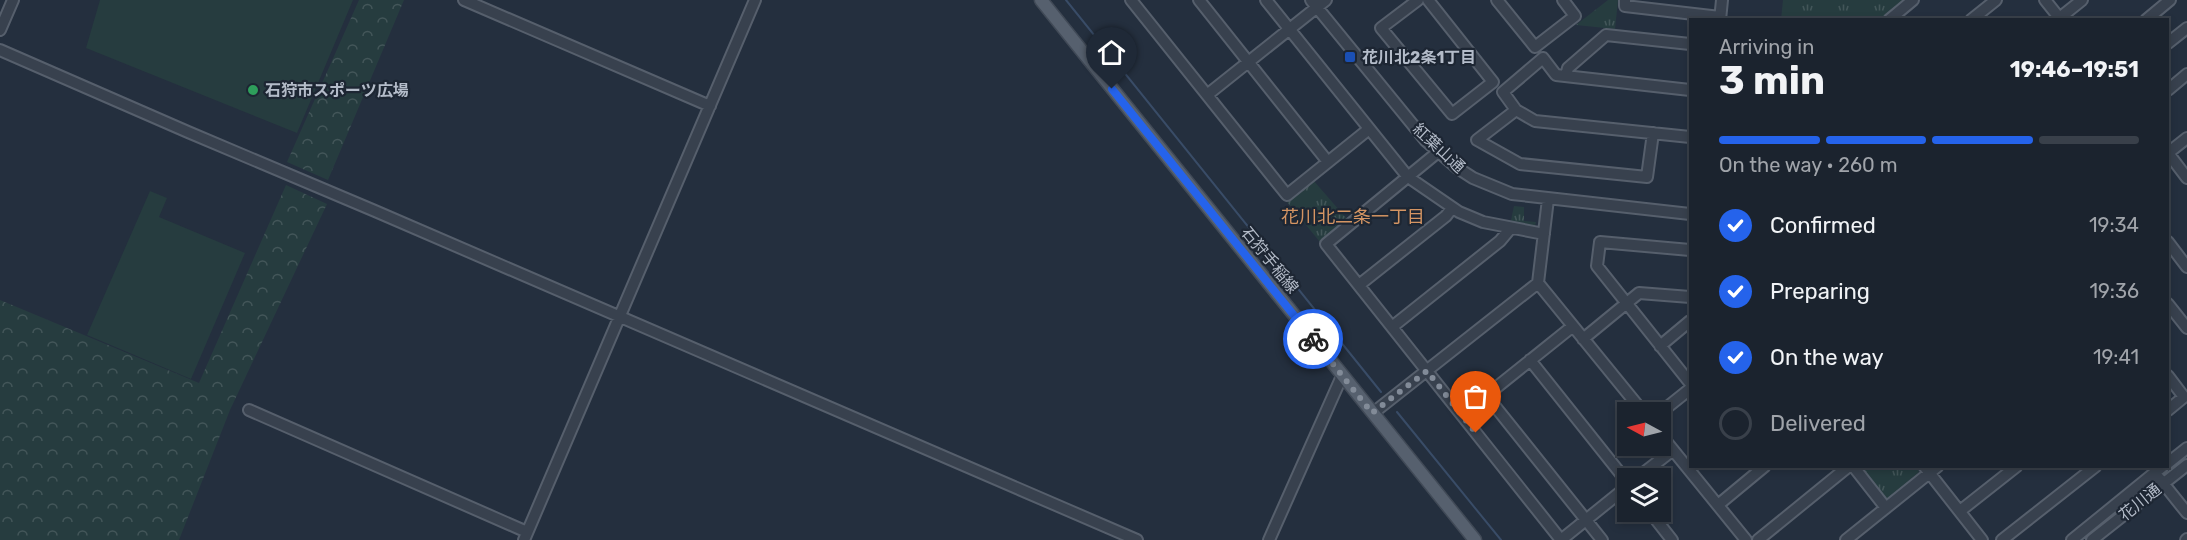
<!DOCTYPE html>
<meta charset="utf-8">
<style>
:root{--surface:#1b232e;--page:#282f3a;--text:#f1f3f6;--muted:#a0a4aa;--line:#39404a;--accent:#2563eb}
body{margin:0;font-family:Rubik,"Noto Sans JP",sans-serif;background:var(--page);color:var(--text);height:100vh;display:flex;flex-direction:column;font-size:22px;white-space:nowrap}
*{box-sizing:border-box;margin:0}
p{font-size:20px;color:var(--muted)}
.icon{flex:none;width:33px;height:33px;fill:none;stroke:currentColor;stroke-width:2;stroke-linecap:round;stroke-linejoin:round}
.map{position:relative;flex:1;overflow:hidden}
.side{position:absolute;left:1689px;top:18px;width:480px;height:450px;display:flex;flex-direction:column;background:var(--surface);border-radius:0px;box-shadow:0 3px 9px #0003,0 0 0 2px var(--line)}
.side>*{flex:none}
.needle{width:39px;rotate:277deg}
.buttons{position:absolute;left:1617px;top:402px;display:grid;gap:12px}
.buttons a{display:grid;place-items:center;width:54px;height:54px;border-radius:0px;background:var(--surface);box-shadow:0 3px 9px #0003,0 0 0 2px var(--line);font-size:30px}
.pin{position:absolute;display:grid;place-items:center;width:51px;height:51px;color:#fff;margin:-62px -26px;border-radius:50% 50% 50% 0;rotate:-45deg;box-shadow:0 0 6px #0007}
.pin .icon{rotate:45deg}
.courier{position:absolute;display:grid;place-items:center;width:60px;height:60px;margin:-30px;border:4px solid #2563eb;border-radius:50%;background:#fff;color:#222;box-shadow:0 2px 8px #0007}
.overview em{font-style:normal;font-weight:700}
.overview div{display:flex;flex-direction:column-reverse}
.overview{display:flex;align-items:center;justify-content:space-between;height:102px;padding:0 30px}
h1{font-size:39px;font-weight:700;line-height:45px}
.bar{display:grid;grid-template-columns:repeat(4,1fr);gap:9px 6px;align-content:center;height:72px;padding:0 30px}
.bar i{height:8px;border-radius:4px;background:var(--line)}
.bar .on{background:var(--accent)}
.bar p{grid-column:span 4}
ol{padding:0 30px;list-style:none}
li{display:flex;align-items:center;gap:18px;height:66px}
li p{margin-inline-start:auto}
li .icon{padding:6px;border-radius:50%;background:var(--accent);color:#fff;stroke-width:4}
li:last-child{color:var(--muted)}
li i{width:33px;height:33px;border:3px solid var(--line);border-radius:50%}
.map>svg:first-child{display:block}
.grass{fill:url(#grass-tufts)}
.forest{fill:url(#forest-crowns)}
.pitch{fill:#263c3f}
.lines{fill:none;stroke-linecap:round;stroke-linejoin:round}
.stream{stroke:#394c67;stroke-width:2}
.minor-casing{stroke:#565f6c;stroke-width:14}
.major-casing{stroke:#414a57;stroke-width:15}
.minor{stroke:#38414e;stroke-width:10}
.major{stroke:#56606e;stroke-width:12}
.done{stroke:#828b98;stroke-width:6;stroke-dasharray:0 10.8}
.route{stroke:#2563eb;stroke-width:8}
.transit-dot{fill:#1a4fb4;stroke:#1d2633;stroke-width:2}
.leisure-dot{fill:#2e9e5b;stroke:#1d2633;stroke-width:2}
.labels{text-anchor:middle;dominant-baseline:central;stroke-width:4.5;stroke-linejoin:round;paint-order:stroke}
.poi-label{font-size:16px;font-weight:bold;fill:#b4bcc9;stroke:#1d2633;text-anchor:start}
.street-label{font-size:16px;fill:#b4bcc9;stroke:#1d2633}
.neighbourhood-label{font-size:18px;fill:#d59563;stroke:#1d2633}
</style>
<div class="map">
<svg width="2187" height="540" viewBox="0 0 2187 540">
<defs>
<pattern id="grass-tufts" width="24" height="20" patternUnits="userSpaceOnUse" patternTransform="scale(1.5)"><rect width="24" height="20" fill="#263c3f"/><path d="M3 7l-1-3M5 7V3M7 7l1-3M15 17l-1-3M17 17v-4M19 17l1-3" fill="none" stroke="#435659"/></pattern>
<pattern id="forest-crowns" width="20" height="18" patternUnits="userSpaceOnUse" patternTransform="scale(1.5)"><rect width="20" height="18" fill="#263c3f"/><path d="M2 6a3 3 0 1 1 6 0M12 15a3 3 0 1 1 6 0" fill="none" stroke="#435659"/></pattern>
</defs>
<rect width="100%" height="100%" fill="#242f3e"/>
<!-- grass -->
<path class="grass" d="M1608,0h10l-3,29 -39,-4z
M1783,0h123l-25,19 -100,1z
M1313,180l34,39 -27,23 -33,-40z
M1514,206l10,1v14l12,1 -2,7 -24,-4z
M1859,467h58l2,5 -31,27 -4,-1z"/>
<!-- forest -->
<path class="forest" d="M359,0h45l-76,180 -41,-18z
M286,185l41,19 -97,206 -51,130h-179v-240l199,83z"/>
<!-- pitch -->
<path class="pitch" d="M100,0h253l-56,133 -211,-85z
M150,191l17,7 -8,19 86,36 -54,126 -104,-44z"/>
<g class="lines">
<!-- stream -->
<path class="stream" d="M1066,0l315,392
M1397,412l104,128"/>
<!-- minor casing -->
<g class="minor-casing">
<path id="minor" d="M464,0l246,106
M1131,0l156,195 82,-66
M1199,0l129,162
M1266,0l142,177 51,35 24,10 61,12
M1311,0l115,141 30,26 17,11 39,16 178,20
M1418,0l-37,28 71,86 41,-32 -65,-82
M1497,0l38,47 40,-31 -12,-16
M1625,0v6l95,11
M2045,0l16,20
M1720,20l2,-20
M1889,20l24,-20
M1971,20l25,-20
M2057,20l25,-20
M2146,20l24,-20
M0,30l13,-30
M2168,43l19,-15
M0,50l188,82 187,79 762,329
M1566,76l2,-8 38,-33 84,9
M1690,90l-134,-15 -13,-17 -40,34 13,18 19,11 155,16
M2168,90l19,-16
M1207,95l119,-95
M1516,110l-39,30 43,24 127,13 6,-44
M1438,152l-112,92 235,296 67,-54
M2168,153l19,25
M2168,153l19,-15
M2168,242l19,25
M1690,250l-90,-8 -3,24 93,117
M1538,283l105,129
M1359,285l87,-69 6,-8
M2168,304l19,24
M1392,327l108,-86 10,-12
M1583,339l56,-46 51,4
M1660,346l30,-25
M1530,360l98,123
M2168,376l16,21 -16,13
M1486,395l116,145
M249,410l278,122
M1373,413l165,-130 10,-84
M1660,413l30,-24
M1462,415l111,-89
M1660,434l86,106
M2168,463l19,-15
M1853,466l33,42
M1924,466l58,74
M1637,478l36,-28
M2159,478l28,35
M1718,505l47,-39
M1960,511l57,-45
M1650,512l22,28
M524,540l231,-540
M1269,540l73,-164
M1758,540l91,-74
M1846,540l92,-74
M2002,540l94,-74
M2072,540l91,-74
M2092,540l95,-75
M2186,540l1,-1"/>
</g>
<!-- major casing -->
<g class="major-casing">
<path id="major" d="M1041,0l434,540"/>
</g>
<!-- minor -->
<use href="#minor" class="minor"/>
<!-- major -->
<use href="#major" class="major"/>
</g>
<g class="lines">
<!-- done -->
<path class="done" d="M1313,339l59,74 55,-42 49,62"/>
<!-- route -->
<path class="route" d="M1112,89l201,250"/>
</g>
<!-- markers -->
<rect class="transit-dot" x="1344" y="51" width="12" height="12" rx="3"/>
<circle class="leisure-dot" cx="253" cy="90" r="6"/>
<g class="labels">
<!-- poi labels -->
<g class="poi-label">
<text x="1362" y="57">花川北2条1丁目</text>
<text x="265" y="90">石狩市スポーツ広場</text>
</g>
<!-- street labels -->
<g class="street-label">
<text transform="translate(1439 148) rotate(43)">紅葉山通</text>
<text transform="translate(1270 260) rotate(51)">石狩手稲線</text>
<text transform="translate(2140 502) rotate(-39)">花川通</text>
</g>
<!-- neighbourhood labels -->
<g class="neighbourhood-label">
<text x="1353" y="217">花川北二条一丁目</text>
</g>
</g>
</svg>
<div class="buttons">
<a><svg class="needle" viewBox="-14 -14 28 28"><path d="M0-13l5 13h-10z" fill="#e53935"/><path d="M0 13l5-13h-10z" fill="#a0a4aa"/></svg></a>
<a><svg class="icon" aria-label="layers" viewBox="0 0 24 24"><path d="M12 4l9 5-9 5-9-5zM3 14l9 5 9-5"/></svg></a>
</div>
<div class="pin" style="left:1476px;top:433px;background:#ea580c"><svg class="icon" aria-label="bag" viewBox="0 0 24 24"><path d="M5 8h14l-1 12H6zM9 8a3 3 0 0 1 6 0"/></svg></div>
<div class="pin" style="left:1112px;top:89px;background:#1f2937"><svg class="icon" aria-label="home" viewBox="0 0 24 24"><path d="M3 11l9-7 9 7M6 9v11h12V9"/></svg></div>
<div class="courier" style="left:1313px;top:339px"><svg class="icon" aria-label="bike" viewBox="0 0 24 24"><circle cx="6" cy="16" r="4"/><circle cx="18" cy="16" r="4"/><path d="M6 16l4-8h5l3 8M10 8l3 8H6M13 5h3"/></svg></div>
<section class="side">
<div class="overview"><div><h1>3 min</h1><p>Arriving in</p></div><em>19:46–19:51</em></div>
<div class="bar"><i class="on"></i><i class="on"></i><i class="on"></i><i></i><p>On the way · 260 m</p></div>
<ol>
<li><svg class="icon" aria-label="check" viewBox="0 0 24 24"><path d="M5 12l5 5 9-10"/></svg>Confirmed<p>19:34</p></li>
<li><svg class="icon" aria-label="check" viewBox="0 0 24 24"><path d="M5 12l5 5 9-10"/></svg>Preparing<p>19:36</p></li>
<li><svg class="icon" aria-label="check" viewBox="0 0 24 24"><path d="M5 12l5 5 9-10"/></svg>On the way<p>19:41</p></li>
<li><i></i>Delivered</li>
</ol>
</section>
</div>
